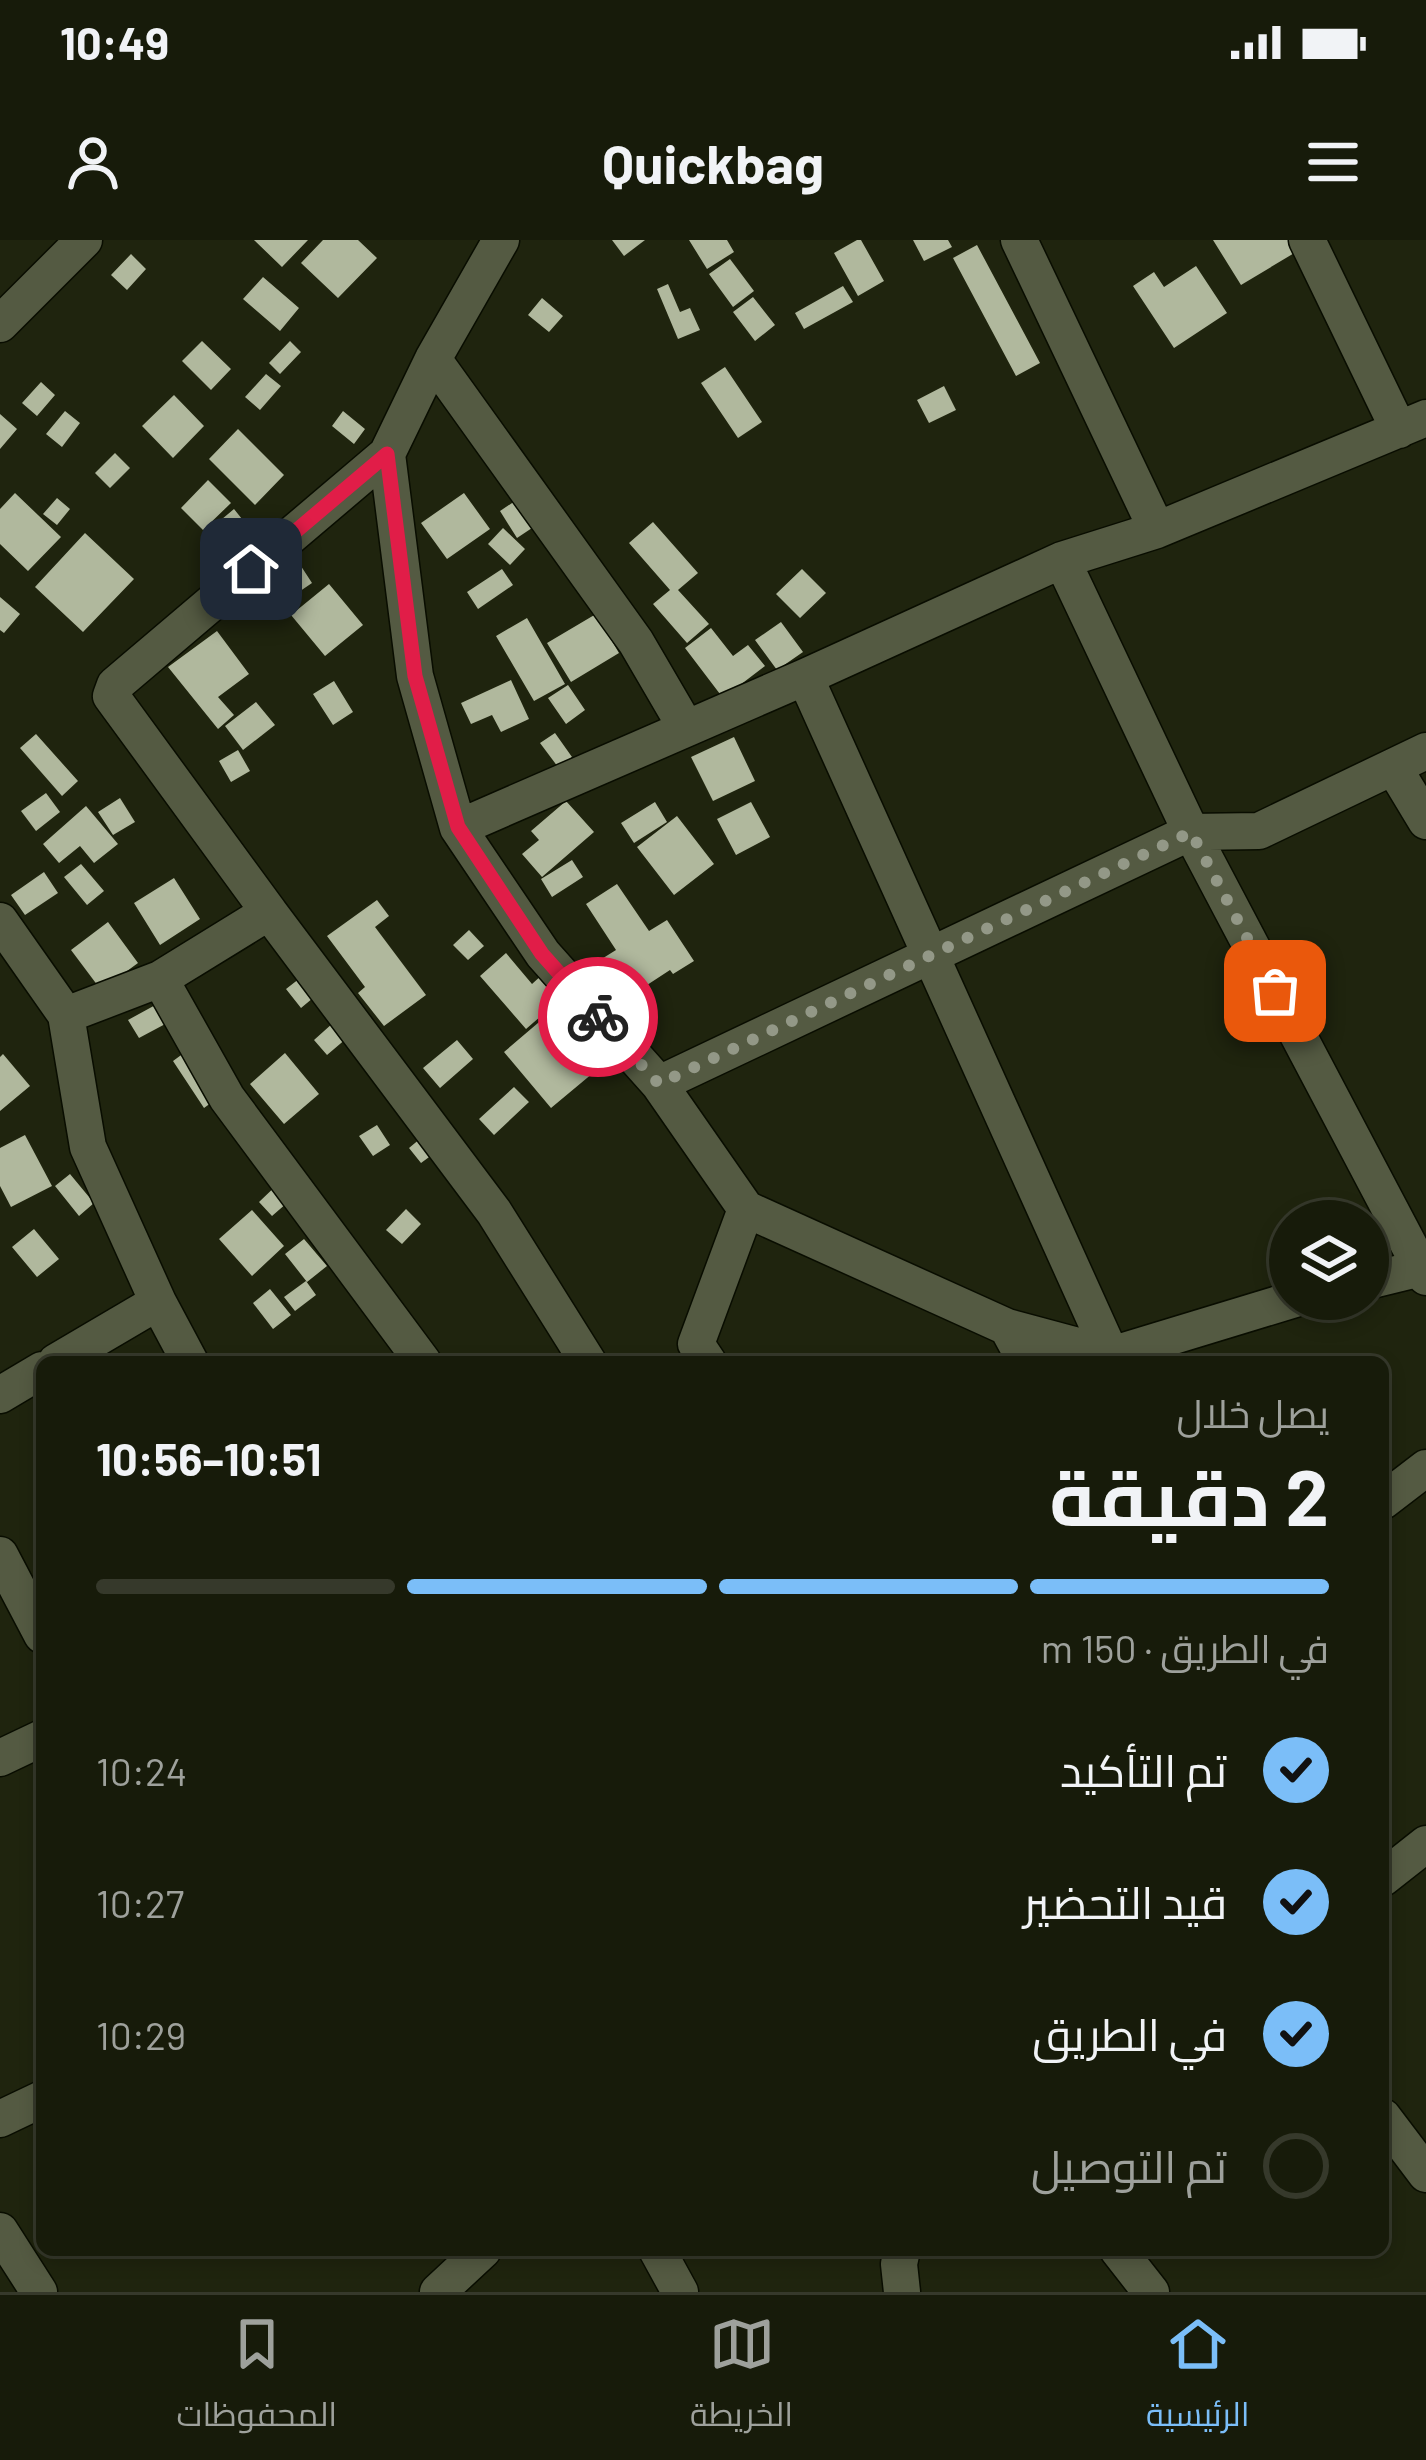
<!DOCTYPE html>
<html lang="ar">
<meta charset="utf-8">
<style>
:root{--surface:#171b0a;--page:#202413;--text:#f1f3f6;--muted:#9ea19c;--line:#36392b;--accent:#7bbef8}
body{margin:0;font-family:Barlow,Cairo,sans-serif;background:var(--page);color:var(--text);direction:rtl;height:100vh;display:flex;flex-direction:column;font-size:45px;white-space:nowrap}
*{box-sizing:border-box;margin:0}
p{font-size:39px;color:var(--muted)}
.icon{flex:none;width:66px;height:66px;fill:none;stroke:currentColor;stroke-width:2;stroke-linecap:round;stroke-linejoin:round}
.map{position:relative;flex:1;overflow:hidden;direction:ltr}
.details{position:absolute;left:36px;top:1116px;width:1353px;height:900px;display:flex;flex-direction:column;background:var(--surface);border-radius:18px;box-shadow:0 6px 18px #0003,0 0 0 3px var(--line);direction:rtl}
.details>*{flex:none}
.fabs{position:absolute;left:1269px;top:960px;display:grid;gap:24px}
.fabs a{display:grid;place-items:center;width:120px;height:120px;border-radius:50%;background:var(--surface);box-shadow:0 6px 18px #0003,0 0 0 3px var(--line);font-size:60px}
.pin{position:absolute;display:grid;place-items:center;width:102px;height:102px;color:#fff;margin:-51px;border-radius:24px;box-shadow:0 6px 18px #0006}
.courier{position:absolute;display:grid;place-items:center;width:120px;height:120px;margin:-60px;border:9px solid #e11d48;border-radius:50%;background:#fff;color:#222;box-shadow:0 3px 15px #0007}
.headline em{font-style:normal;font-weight:700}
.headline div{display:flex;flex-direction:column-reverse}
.headline{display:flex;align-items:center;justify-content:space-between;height:204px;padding:0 60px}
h1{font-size:78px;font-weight:700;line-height:90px}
.bar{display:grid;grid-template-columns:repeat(4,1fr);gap:18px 12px;align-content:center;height:144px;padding:0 60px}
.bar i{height:15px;border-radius:9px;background:var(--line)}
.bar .current{background:var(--accent)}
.bar p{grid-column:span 4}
ol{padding:0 60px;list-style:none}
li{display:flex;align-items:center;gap:36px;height:132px}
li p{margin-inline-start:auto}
li .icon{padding:12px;border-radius:50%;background:var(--accent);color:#111;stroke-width:4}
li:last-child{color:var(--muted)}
li i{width:66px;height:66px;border:6px solid var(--line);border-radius:50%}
.status{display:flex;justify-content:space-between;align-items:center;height:84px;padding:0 60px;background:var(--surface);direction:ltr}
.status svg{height:33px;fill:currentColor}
header{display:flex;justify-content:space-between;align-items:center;height:156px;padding:0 60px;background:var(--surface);font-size:54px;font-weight:700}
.tab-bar{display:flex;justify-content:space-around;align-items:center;height:168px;border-top:3px solid var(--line);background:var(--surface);font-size:33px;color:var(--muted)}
.tab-bar a{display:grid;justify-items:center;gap:6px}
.tab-bar .current{color:var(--accent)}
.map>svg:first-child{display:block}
.building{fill:#b0b89d}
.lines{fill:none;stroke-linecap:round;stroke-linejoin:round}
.minor-casing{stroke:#090d00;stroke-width:39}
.minor{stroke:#545a42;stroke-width:36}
.done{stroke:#939887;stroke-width:12;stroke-dasharray:0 21.6}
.route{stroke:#e11d48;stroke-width:15}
</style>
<div class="status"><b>10:49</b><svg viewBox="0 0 49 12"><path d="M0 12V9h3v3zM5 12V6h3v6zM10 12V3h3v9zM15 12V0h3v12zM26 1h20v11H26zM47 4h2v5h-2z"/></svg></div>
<header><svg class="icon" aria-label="menu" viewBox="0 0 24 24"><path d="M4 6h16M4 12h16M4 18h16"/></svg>Quickbag<svg class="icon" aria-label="person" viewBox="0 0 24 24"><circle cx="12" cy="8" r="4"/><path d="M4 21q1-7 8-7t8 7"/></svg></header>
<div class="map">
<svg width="1426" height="2052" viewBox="0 0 1426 2052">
<rect width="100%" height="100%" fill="#1f240e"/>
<!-- building -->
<path class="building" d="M254,0h54l-26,27z
M323,0h35l19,18 -39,40 -37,-35z
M612,0h33l-21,16z
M689,0h38l7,12 -27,17z
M857,0h4l23,41 -26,15 -24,-43z
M913,0h35l4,7 -28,14z
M1213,0h75l8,12 -55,33z
M977,5l63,118 -24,13 -63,-118z
M131,14l15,15 -19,21 -16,-15z
M730,19l24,32 -21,16 -24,-33z
M1196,26l31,47 -53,35 -41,-62 21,-14 10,15z
M263,37l36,31 -19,23 -37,-32z
M668,44l12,28 10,-4 10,22 -22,9 -21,-50z
M843,46l10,16 -49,27 -9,-16z
M753,57l22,28 -20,16 -22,-29z
M542,58l21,18 -14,16 -21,-17z
M202,101l29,28 -20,21 -29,-29z
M290,101l11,11 -21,22 -11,-11z
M725,127l37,55 -24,16 -37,-55z
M266,134l15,12 -21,24 -15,-13z
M41,142l14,13 -18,21 -15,-13z
M944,146l12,24 -27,13 -12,-23z
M174,155l30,31 -31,32 -31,-32z
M65,171l15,12 -18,24 -16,-13z
M343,171l22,18 -11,15 -22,-18z
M0,174l17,15 -17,20z
M238,189l46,46 -29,30 -46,-46z
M115,213l15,15 -20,20 -15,-15z
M208,240l23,23 -28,27 -22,-22z
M15,253l46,44 -33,34 -28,-27v-35z
M464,253l26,36 -43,30 -26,-36z
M524,255l17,27 -24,16 -17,-27z
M57,258l13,11 -13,16 -14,-11z
M234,269l32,40 -32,25 -31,-39z
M653,282l45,51 -20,17 31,34 -22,19 -34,-39 17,-14 -41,-47z
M503,288l22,21 -15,16 -22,-21z
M85,293l49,46 -51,53 -48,-45z
M299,323l13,20 -28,19 -13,-20z
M502,329l11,16 -35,24 -11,-17z
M802,329l24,24 -26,25 -24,-24z
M329,344l34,41 -38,31 -34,-41z
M0,357l20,17 -16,19 -4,-3z
M596,374l23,39 -48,29 -24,-39z
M527,378l38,66 -31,17 -38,-65z
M781,382l22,30 -26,18 -22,-30z
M711,388l22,28 15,-11 17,21 -42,32 -38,-50z
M217,391l32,43 -31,23 16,18 -16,14 -50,-62z
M511,440l18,39 -28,13 -9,-17 -21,9 -10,-21z
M334,441l19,31 -20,13 -20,-31z
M568,445l17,25 -19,14 -18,-26z
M256,462l19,23 -32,25 -18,-24z
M555,493l17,24 -14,10 -18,-24z
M36,494l42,47 -16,15 -42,-48z
M734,497l21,44 -42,20 -22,-44z
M238,510l12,21 -19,11 -12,-21z
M46,553l14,19 -24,19 -15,-20z
M120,558l15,24 -22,13 -15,-23z
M566,561l28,31 -52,45 -20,-23 17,-14 -8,-9z
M655,562l12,20 -33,21 -13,-20z
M751,562l19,35 -34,18 -19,-36z
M86,566l32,38 -24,19 -14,-17 -21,17 -16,-19z
M677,576l37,48 -40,31 -37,-48z
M572,620l11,17 -31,20 -11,-18z
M81,624l23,27 -17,14 -23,-28z
M44,632l14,21 -33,22 -14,-20z
M174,638l26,41 -40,26 -26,-42z
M617,644l32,47 18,-11 27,41 -21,13 -3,-4 -52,34 -26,-39 24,-15 -30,-46z
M377,660l12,16 -14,11 51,68 -42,31 -26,-33 7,-6 -38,-51z
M108,682l30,41 -37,27 -30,-40z
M469,690l15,16 -16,14 -15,-15z
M506,713l26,31 11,-10 20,23 -37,32 -46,-53z
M304,735l15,18 -18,15 -15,-19z
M159,763l10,19 -30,16 -11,-18z
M545,777l48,56 -42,35 -47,-56z
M333,783l14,15 -20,17 -13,-15z
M457,800l16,19 -33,29 -17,-20z
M188,810l31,47 -15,11 -31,-47z
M285,813l34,41 -35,30 -34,-40z
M3,814l27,32 -30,25v-54z
M514,847l15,15 -35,33 -15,-16z
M377,885l13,20 -17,11 -14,-20z
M427,893l13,16 -19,14 -12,-15z
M25,895l27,51 -41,21 -11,-21v-38z
M70,934l24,29 -15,13 -24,-30z
M281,941l14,15 -23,20 -13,-14z
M406,969l15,15 -19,20 -16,-14z
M252,970l32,36 -32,30 -33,-37z
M34,989l25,30 -22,18 -25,-30z
M304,999l23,27 -20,16 -22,-28z
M306,1041l10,14 -21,16 -11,-14z
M270,1049l21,26 -18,14 -20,-26z"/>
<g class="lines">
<!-- minor casing -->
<g class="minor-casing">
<path id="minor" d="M501,0l-68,119 -46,95 28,222 43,152 85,126 116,130 87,125 -50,135 12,18
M1019,0l138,290
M1307,0l92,190
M0,84l84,-84
M433,119l203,283 49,84
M387,214l-272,231 -4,11 158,216 -109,67 67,119 196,264
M1062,320l129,272 230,436 5,2
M805,437l306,678 -104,-28
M1394,528l32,53
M458,588l347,-151 257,-117 95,-30 269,-112
M269,672l225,300 94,150
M0,681l66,94 22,132 70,155 32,60
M66,775l94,-36
M659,844l532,-252 68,-1 167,-80
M746,969l261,118 19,35
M1368,1041l53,-13 5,9
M1111,1115l184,-56
M56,1122l102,-60
M0,1155l42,-25
M1383,1261l43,-33
M0,1315l42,80
M0,1518l42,-20
M1383,1638l43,-34
M1383,1877l43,57
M0,1879l42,-20
M0,1991l39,61
M657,2010l23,42
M902,2010l-3,14 3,28
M1118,2010l33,42
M438,2052l45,-42"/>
</g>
<!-- minor -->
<use href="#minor" class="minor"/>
</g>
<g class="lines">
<!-- done -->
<path class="done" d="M598,777l61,67 532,-252 84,159"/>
<!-- route -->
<path class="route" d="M251,329l136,-115 28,222 43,151 84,127 56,63"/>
</g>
</svg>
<div class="fabs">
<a><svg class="icon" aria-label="layers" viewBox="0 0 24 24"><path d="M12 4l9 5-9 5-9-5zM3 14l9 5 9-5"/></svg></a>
</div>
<div class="pin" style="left:1275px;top:751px;background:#ea580c"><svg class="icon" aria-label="bag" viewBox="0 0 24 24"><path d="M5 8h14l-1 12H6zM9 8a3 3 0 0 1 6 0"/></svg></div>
<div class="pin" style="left:251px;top:329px;background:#1f2937"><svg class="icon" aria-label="home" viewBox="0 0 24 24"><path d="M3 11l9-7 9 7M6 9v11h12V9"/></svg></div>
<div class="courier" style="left:598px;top:777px"><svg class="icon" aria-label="bike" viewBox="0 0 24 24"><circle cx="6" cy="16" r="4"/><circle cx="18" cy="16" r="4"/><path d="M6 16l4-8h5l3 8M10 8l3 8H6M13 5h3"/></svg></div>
<section class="details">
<div class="headline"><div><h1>2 دقيقة</h1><p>يصل خلال</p></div><em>10:51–10:56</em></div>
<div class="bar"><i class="current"></i><i class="current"></i><i class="current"></i><i></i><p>في الطريق · 150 m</p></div>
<ol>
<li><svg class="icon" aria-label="check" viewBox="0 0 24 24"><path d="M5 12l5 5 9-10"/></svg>تم التأكيد<p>10:24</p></li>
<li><svg class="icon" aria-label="check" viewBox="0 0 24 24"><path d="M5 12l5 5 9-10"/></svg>قيد التحضير<p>10:27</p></li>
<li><svg class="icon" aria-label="check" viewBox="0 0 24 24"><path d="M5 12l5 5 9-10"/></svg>في الطريق<p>10:29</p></li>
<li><i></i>تم التوصيل</li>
</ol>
</section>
</div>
<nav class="tab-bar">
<a class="current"><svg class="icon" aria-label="home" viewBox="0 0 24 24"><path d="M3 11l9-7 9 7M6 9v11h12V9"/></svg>الرئيسية</a>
<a><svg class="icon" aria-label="map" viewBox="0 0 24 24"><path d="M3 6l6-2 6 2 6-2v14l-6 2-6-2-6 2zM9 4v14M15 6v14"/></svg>الخريطة</a>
<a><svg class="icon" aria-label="saved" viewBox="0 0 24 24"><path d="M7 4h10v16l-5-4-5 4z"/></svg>المحفوظات</a>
</nav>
